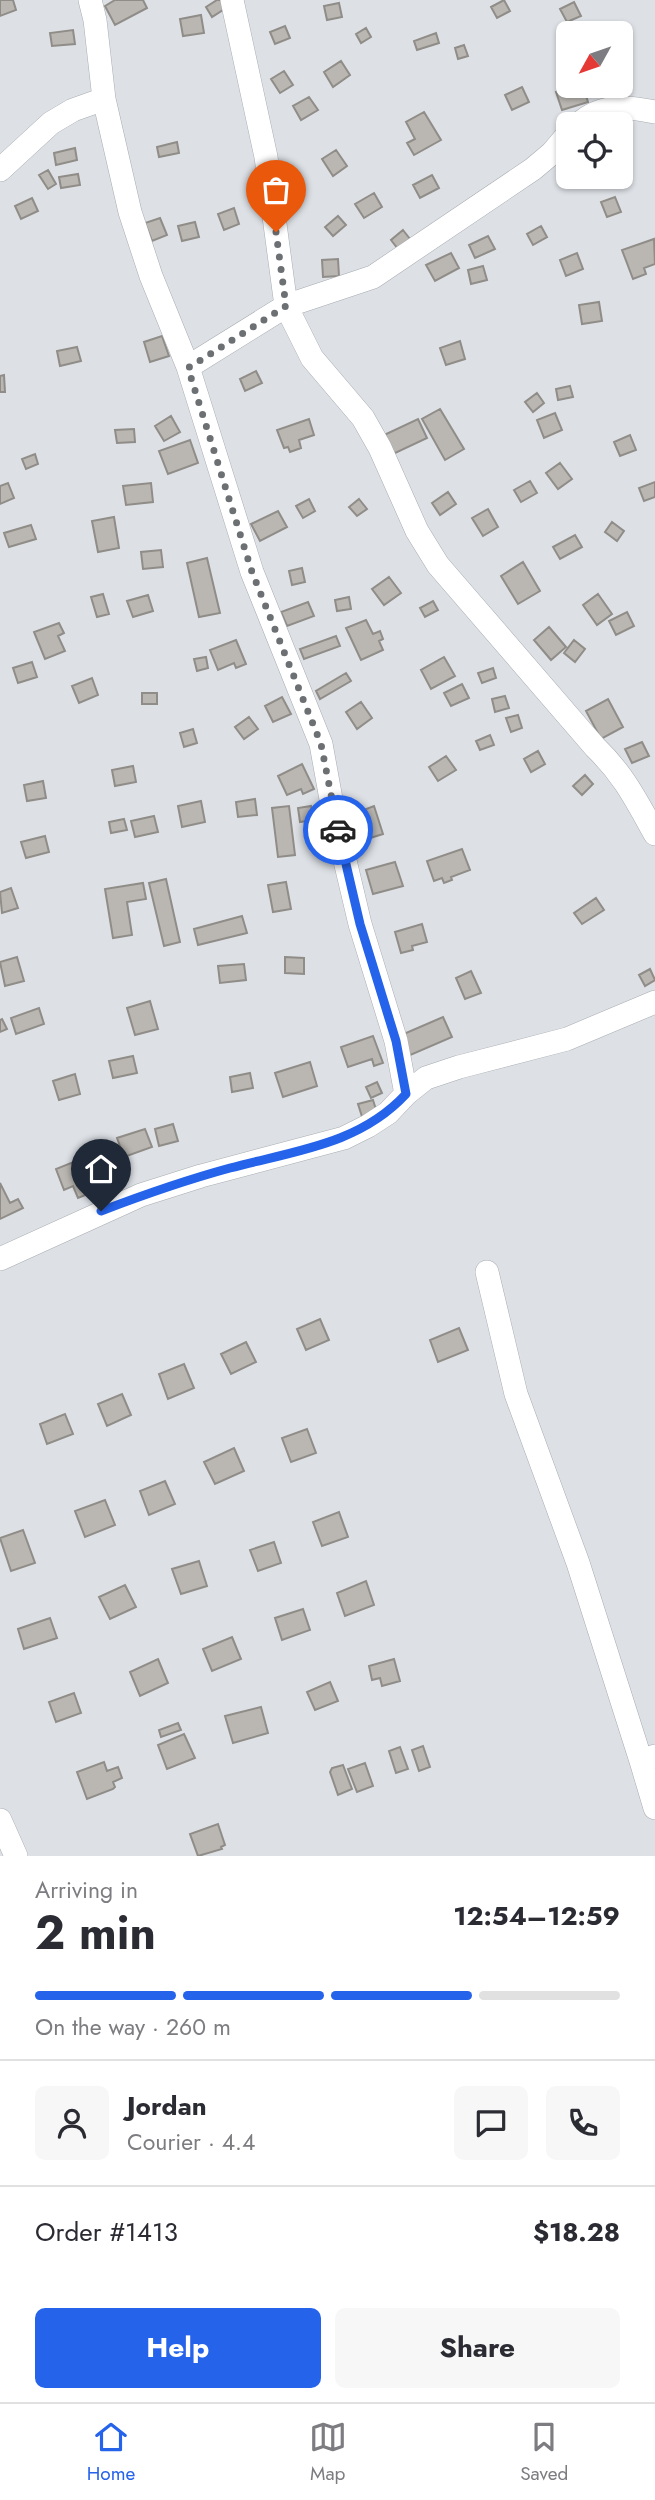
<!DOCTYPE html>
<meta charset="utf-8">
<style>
:root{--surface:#fff;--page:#f7f7f7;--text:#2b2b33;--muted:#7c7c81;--line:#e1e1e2;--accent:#2563eb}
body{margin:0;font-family:Jost,sans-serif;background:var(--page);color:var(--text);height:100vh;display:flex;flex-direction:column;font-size:26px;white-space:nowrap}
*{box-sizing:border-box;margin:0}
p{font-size:23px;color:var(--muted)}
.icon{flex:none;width:38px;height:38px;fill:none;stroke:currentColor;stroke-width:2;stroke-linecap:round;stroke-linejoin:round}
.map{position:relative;height:1856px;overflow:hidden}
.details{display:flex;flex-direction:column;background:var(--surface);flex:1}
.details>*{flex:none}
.needle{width:46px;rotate:230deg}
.fabs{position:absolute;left:556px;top:21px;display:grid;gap:14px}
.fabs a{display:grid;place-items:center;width:77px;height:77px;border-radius:10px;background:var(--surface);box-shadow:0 2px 5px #0004;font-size:35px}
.pin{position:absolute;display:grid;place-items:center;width:60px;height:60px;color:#fff;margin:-72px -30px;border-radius:50% 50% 50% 0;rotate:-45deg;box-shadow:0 0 7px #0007}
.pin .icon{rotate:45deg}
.courier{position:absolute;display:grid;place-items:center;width:70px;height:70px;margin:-35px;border:5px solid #2563eb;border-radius:50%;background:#fff;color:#222;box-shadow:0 2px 9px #0007}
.overview em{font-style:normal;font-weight:700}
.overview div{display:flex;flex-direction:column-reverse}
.overview{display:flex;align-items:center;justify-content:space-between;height:119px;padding:0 35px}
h1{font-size:46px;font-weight:700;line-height:52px}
.bar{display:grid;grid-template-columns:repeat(4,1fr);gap:10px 7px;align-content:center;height:84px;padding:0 35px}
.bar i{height:9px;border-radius:5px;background:var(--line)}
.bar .active{background:var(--accent)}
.bar p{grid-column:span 4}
.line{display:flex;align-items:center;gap:18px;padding:0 35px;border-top:2px solid var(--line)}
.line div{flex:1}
.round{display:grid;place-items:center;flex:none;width:74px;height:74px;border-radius:10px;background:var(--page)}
.action{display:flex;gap:14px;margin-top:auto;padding:14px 35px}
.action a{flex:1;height:80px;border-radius:10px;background:var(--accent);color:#fff;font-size:28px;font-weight:700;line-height:80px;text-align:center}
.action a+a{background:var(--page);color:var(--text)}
.tab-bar{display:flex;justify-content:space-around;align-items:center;height:98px;border-top:2px solid var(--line);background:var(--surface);font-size:19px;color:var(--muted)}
.tab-bar a{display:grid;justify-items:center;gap:4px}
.tab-bar .active{color:var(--accent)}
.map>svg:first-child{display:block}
.building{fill:#bab7b2;stroke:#908d88;stroke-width:2}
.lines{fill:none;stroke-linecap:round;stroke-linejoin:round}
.minor-casing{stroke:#a8acb1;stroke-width:24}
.minor{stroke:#fff;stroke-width:23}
.done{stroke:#6d7073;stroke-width:7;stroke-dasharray:0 12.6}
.route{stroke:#2563eb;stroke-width:9}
</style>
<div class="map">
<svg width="655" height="1856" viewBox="0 0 655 1856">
<rect width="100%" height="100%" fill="#dde1e6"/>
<!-- building -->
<path class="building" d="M0,0h13l3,10 -16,6z
M115,0h28l4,8 -32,17 -10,-19z
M217,0h3l6,8 -14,9 -6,-10z
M504,0l6,11 -13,7 -6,-11z
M574,2l7,14 -14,6 -7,-13z
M339,3l3,14 -15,3 -3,-14z
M201,15l3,18 -21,3 -3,-17z
M285,26l5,12 -15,6 -5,-12z
M366,28l5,9 -10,6 -5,-9z
M73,30l2,14 -23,2 -2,-13z
M436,33l3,10 -22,7 -3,-9z
M464,45l4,11 -10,3 -3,-11z
M341,61l9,14 -17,12 -9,-15z
M284,71l9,14 -13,8 -9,-14z
M576,86h7l5,16 -26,8 -6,-18z
M522,87l7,15 -17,8 -7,-15z
M309,97l9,13 -17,10 -8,-14z
M424,112l17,28 -27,15 -7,-12 8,-4 -9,-17z
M177,142l2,11 -20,4 -2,-10z
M75,148l2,12 -21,5 -2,-12z
M336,150l11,16 -14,10 -11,-17z
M48,170l8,14 -8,5 -9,-14z
M78,174l2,11 -19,3 -2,-11z
M432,175l7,13 -19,10 -7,-13z
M374,193l8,14 -18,11 -9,-14z
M615,197l6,15 -14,5 -6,-15z
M32,198l6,13 -17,8 -6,-13z
M234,208l5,16 -15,6 -6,-16z
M338,216l8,9 -13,11 -8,-9z
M160,218l7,17 -15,6 -7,-18z
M195,222l4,15 -17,4 -4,-15z
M541,226l6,11 -14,8 -6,-11z
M403,230l7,9 -12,10 -7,-9z
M488,236l7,13 -20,9 -6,-13z
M654,239l1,25 -11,4 2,6 -13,5 -11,-29z
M451,253l8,15 -24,13 -9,-16z
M577,253l6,16 -17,7 -6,-16z
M338,259l1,17 -16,1 -1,-17z
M483,266l4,14 -16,4 -3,-14z
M599,302l3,19 -20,3 -3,-19z
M162,336l7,20 -19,6 -6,-20z
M460,341l5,18 -19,6 -6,-17z
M77,347l4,14 -21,5 -3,-15z
M256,371l6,12 -17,8 -5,-12z
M4,375l1,17h-5v-16z
M570,386l3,11 -15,3 -2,-11z
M537,393l7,10 -11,9 -8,-10z
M440,409l24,40 -19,11 -23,-41z
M555,413l7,17 -18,8 -7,-18z
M171,416l9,16 -16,9 -9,-15z
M309,419l5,16 -15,5 2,8 -11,4 -2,-5 -4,1 -7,-18z
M418,419l9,19 -36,17 -9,-19z
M134,429l1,13 -18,1 -2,-13z
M630,435l6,15 -16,6 -6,-14z
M190,440l8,23 -30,11 -9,-23z
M35,454l3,10 -12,5 -4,-10z
M560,463l12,16 -14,10 -12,-16z
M530,481l7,12 -16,9 -7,-12z
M655,482v15l-11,4 -5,-13z
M8,483l6,15 -14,6v-18z
M151,483l2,19 -27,3 -3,-19z
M448,492l8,12 -16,11 -8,-12z
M309,499l6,12 -12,7 -7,-12z
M359,499l8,10 -10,7 -8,-9z
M488,509l10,18 -15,9 -11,-18z
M278,511l9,16 -27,14 -9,-17z
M114,517l5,31 -21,4 -6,-31z
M612,522l12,9 -7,10 -12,-9z
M31,525l5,14 -27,8 -5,-14z
M575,535l7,12 -22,12 -7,-12z
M161,550l2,17 -20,2 -2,-17z
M207,558l13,55 -21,4 -12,-54z
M523,562l17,29 -22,13 -17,-28z
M302,568l3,14 -13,3 -3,-14z
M389,577l12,16 -17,12 -12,-16z
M103,594l6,20 -12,3 -6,-20z
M598,594l14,20 -15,11 -14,-20z
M148,595l5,16 -20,6 -6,-16z
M349,597l2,12 -14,2 -2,-11z
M433,601l5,9 -13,7 -5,-9z
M308,602l6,14 -27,10 -6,-14z
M627,612l7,14 -18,9 -7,-14z
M366,620l7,14 7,-3 3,8 -4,2 4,9 -22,10 -15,-32z
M59,623l5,10 -6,3 7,15 -20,8 -11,-27z
M549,627l17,20 -15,13 -17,-20z
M336,636l4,10 -36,13 -4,-10z
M236,640l10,24 -10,4 -2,-5 -16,7 -8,-20z
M574,640l11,9 -10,13 -11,-9z
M206,657l2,11 -11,3 -3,-12z
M444,657l11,19 -24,13 -10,-19z
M32,662l5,15 -19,6 -5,-15z
M493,668l3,10 -14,5 -4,-10z
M346,673l5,8 -31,18 -4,-8z
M92,678l6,17 -19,8 -7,-17z
M462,684l7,14 -18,8 -7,-13z
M142,693h15v11h-15z
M505,696l4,12 -14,4 -3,-13z
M282,697l9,17 -18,8 -8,-16z
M608,699l15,28 -22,12 -15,-28z
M361,702l11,16 -15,11 -11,-17z
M518,715l4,13 -11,4 -5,-14z
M249,717l9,12 -14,10 -9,-12z
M193,729l4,14 -13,4 -4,-14z
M490,735l4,10 -14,5 -4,-9z
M642,742l7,14 -17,7 -7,-14z
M538,751l7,13 -14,8 -7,-13z
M446,756l10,14 -18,11 -9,-14z
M302,764l12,25 -11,5 -2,-5 -14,6 -9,-19z
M133,766l3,16 -21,4 -3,-16z
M585,775l8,9 -11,11 -9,-9z
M43,781l3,17 -19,3 -3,-16z
M255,799l2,16 -19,2 -2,-15z
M201,801l4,21 -23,5 -4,-21z
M289,806l6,49 -17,2 -6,-49z
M311,806l2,14 -13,2 -2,-14z
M374,806l9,28 -16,5 -9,-27z
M154,816l4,16 -23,5 -4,-16z
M124,819l3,11 -16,3 -2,-11z
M45,836l4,16 -23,6 -5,-16z
M462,849l8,21 -19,7 1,3 -8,3 -2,-5 -8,3 -7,-20z
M395,862l8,24 -30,8 -7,-24z
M166,879l14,63 -16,4 -15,-63z
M286,882l5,27 -18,3 -5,-27z
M143,883l3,16 -19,3 5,33 -19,3 -8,-49z
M11,888l7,20 -16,5 -2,-21z
M596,898l8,12 -22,14 -8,-11z
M242,916l5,17 -49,12 -4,-16z
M422,924l5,18 -15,4 1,4 -12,3 -6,-21z
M17,957l7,24 -19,5 -5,-24z
M285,957l19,1v16l-19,-1z
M244,964l2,16 -26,3 -2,-17z
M650,969l5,11 -10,6 -6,-11z
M471,971l10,22 -16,6 -9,-21z
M150,1001l8,28 -23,6 -8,-27z
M39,1008l5,16 -28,10 -5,-16z
M443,1017l9,20 -44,19 -9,-20z
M2,1019l5,10 -7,3v-12z
M373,1036l10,27 -9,3 -2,-7 -24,8 -7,-20z
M133,1056l4,17 -24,5 -4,-17z
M310,1062l7,24 -34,11 -8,-24z
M250,1073l3,15 -21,4 -2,-15z
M75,1074l5,20 -21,6 -6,-19z
M377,1082l5,11 -11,5 -5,-11z
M373,1100l6,19 -15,4 -6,-19z
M173,1124l5,17 -19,5 -4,-17z
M145,1129l7,18 -28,10 -7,-19z
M96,1153l10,24 -17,7 4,8 -15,6 -5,-12 -9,4 -8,-21z
M0,1183l10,20 8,-4 5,9 -23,11z
M320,1319l9,21 -23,10 -9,-21z
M459,1328l9,22 -30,12 -8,-22z
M246,1342l10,20 -25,12 -10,-20z
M184,1364l10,24 -26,11 -9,-25z
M122,1394l9,21 -24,11 -9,-22z
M65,1414l8,20 -26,10 -7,-20z
M307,1429l9,24 -25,9 -9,-24z
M234,1448l10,23 -29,13 -11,-22z
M165,1481l10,23 -26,11 -9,-24z
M105,1500l10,25 -30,12 -10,-26z
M339,1512l9,25 -26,9 -9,-24z
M23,1530l12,33 -24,8 -11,-33z
M274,1542l7,21 -23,8 -8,-21z
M199,1561l8,25 -26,8 -9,-25z
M366,1581l8,24 -29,11 -8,-23z
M125,1585l11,22 -26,12 -11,-22z
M303,1609l7,21 -28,10 -7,-22z
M50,1618l7,20 -33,11 -6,-20z
M232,1637l9,22 -29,12 -9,-22z
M158,1659l10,24 -28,13 -10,-24z
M394,1659l6,22 -18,5 -2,-8 -8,2 -3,-14z
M330,1682l8,19 -23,9 -8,-18z
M74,1693l7,20 -25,9 -7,-20z
M261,1707l7,26 -35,10 -8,-27z
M178,1723l3,7 -20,7 -2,-7z
M184,1734l11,24 -28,11 -9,-24z
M423,1746l7,21 -11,4 -7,-21z
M400,1747l8,22 -12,4 -7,-22z
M104,1762l3,9 11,-4 4,11 -9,4 2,5 -2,2 -26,10 -10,-27z
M365,1763l8,23 -16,6 -9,-23z
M343,1765l9,24 -14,6 -8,-23 2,-4z
M218,1824l7,21 -4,2 1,2 -24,7 -8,-22z"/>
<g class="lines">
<!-- minor casing -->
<g class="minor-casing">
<path id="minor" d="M90,0l5,20 9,79 26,113 21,64 37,91 64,205 69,172 12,66 27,114 36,117 10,53
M232,0l34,157 20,149 26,52 51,60 17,30 37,83 21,34 157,182c29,28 41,53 60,87
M579,124c22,-20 49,-18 76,-12
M0,170l51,-47 22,-13 31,-11
M188,367l98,-61 87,-29 160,-108 19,-16 17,-20
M0,1259l141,-64 60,-19 143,-38 24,-12 20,-13 18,-19 20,-16 33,-11 108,-28 88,-37
M487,1272l29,122 62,169 63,198
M655,1756l-14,5 14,47
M0,1820l16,36"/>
</g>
<!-- minor -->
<use href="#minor" class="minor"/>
</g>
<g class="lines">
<!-- done -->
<path class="done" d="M276,232l10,74 -98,62 64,204 69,172 17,86"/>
<!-- route -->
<path class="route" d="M101,1211c42,-16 85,-31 129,-43 63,-17 129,-23 176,-74l-10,-53 -36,-117 -22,-94"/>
</g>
</svg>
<div class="fabs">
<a><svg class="needle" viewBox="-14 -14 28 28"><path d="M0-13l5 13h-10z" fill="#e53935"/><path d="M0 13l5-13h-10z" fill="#7c7c81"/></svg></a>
<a><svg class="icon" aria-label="locate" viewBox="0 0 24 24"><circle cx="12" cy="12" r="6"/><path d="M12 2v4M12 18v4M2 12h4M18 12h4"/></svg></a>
</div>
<div class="pin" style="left:276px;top:232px;background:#ea580c"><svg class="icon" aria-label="bag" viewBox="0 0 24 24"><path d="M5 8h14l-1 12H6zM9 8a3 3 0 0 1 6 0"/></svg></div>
<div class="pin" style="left:101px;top:1211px;background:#1f2937"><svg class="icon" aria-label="home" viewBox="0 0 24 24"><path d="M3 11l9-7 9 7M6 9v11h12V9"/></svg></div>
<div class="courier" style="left:338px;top:830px"><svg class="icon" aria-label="car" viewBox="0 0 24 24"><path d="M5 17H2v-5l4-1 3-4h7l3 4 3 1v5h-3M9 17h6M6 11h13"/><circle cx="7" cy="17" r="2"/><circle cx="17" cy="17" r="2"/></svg></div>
</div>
<section class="details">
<div class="overview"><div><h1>2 min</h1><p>Arriving in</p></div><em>12:54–12:59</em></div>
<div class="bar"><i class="active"></i><i class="active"></i><i class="active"></i><i></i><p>On the way · 260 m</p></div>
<div class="line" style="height:126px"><a class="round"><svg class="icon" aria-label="person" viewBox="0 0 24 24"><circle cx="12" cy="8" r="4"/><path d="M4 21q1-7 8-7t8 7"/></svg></a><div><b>Jordan</b><p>Courier · 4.4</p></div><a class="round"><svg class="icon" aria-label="chat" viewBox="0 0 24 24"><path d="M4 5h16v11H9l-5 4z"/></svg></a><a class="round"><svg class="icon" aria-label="phone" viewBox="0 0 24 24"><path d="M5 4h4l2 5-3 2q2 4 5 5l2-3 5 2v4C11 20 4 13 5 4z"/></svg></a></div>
<div class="line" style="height:91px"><div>Order #1413</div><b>$18.28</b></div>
<div class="action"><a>Help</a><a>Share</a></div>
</section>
<nav class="tab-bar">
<a class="active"><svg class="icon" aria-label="home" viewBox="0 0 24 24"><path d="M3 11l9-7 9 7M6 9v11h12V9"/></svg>Home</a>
<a><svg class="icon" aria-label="map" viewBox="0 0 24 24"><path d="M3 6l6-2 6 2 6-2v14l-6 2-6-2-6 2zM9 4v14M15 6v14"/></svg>Map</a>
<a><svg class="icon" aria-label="saved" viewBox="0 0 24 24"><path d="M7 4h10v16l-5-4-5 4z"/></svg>Saved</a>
</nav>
